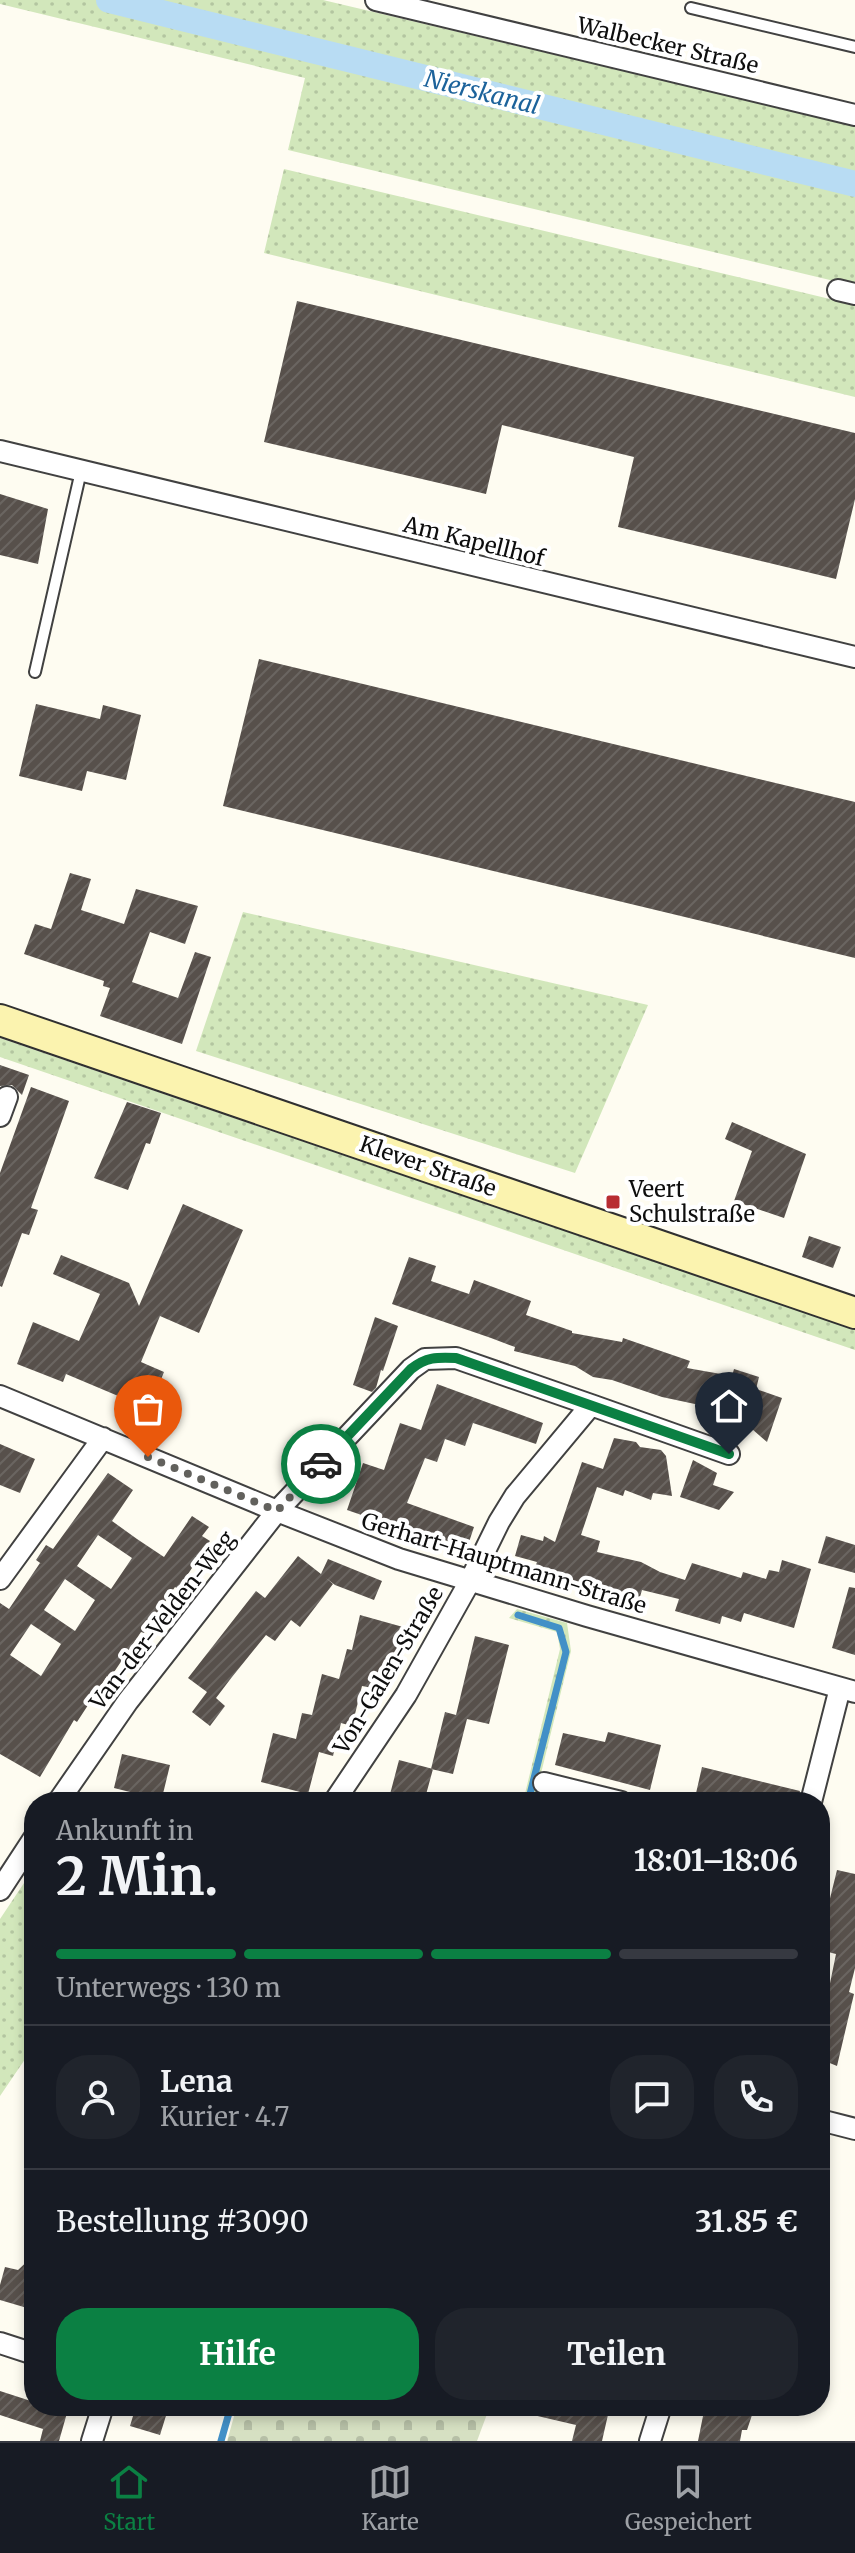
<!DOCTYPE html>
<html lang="de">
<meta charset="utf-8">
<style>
:root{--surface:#171b24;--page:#20242c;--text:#f1f3f6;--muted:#9ea1a6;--line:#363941;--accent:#0b8043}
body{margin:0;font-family:Merriweather,serif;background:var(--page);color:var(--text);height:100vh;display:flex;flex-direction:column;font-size:30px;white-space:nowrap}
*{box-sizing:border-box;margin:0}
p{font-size:26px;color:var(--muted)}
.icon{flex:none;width:44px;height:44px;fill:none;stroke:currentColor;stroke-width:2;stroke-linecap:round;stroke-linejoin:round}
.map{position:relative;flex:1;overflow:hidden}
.drawer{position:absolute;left:24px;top:1792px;width:806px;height:624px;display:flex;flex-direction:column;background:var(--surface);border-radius:32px;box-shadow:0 4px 12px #0003}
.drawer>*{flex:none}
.pin{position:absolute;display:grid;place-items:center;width:68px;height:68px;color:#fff;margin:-82px -34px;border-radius:50% 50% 50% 0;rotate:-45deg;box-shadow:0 0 8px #0007}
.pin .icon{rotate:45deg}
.courier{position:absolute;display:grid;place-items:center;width:80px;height:80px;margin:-40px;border:6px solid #0b8043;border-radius:50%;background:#fff;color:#222;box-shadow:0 2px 10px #0007}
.summary em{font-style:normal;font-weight:700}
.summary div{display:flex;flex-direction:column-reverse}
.summary{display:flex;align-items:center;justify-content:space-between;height:136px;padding:0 32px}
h1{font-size:52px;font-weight:700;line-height:60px}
.bar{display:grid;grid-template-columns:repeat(4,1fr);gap:12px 8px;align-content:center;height:96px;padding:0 32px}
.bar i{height:10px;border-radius:6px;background:var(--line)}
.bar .selected{background:var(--accent)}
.bar p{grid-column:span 4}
.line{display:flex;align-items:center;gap:20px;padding:0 32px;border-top:2px solid var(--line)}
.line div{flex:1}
.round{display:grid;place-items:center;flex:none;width:84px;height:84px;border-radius:32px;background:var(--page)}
.cta{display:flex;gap:16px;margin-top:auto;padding:16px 32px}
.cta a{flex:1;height:92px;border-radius:32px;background:var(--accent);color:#fff;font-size:32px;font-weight:700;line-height:92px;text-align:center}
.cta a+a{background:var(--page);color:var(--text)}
.menu{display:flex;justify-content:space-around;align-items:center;height:112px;border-top:2px solid var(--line);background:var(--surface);font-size:22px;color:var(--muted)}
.menu a{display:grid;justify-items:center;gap:4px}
.menu .selected{color:var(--accent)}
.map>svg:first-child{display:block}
.grass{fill:url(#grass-dots)}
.cemetery{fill:url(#cemetery-stones)}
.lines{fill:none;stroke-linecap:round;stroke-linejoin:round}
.stream{stroke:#4290c7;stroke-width:7}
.canal{stroke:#b8dcf3;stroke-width:26}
.building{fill:url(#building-hatch);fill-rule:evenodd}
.lane-casing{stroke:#414141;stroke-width:14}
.street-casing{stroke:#414141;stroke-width:24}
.secondary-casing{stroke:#303030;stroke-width:34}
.lane{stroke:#fff;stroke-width:10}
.street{stroke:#fff;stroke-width:20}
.secondary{stroke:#fbf3af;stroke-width:30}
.done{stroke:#62615d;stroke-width:8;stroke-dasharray:0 14.4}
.route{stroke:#0b8043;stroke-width:10}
.poi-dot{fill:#b82d32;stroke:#fff;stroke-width:3}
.labels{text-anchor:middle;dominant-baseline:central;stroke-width:8;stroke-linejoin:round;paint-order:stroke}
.street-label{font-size:22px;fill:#0e0e0e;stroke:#fff}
.poi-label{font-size:22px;fill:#0e0e0e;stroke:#fff;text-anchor:start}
.water-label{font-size:24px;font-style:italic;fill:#1d639b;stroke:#fff}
</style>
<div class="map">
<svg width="855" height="2441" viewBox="0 0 855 2441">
<defs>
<pattern id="grass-dots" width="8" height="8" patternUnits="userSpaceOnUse" patternTransform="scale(2)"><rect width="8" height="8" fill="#d2e7bb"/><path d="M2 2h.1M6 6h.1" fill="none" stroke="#b3c5a0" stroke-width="1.8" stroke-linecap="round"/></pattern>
<pattern id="cemetery-stones" width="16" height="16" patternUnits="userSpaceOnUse" patternTransform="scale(2)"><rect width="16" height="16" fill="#d6e0c2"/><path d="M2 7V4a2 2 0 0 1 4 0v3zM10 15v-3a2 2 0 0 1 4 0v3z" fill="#b6bfa6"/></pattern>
<pattern id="building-hatch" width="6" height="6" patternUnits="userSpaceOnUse" patternTransform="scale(2)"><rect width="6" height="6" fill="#57504b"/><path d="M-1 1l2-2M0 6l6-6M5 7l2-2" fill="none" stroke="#6a6561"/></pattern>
</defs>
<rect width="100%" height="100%" fill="#fefcf1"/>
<!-- grass -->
<path class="grass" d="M0,0h323l532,126v160l-567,-136 17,-72 -305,-74z
M284,169l571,136v92l-591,-144z
M243,912l405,93 -73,168 -379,-122z
M0,1038l855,292v20l-855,-293z
M517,1609l50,14 4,28 -37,151h-11l37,-153 -3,-17 -48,-14z
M34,1868v178l-34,50v-177z"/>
<!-- cemetery -->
<path class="cemetery" d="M237,2406h253l-13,35h-250z"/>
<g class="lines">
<!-- stream -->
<path class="stream" d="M518,1615l41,13 7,24 -38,150
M221,2441l10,-35"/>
<!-- canal -->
<path class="canal" d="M109,0l746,184"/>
</g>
<!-- building -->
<path class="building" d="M297,301l558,132v66l-19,80 -218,-52 16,-70 -132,-32 -16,69 -222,-52z
M0,494l48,15 -10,55 -38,-9z
M259,659l596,143v156l-632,-152z
M36,704l64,15 3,-14 38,10 -15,65 -39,-9 -5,20 -63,-15z
M70,873l21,6 -10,31 43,14 12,-35 62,17 -13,38 -35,-12 -18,50 46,16 17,-46 16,5 -29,87 -82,-28 10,-28 -7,-2 1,-5 -80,-27 11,-30 16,5z
M0,1065l29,10 -7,20 -10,-10 -12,1z
M31,1087l38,14 -38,107 7,2 -9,25 -7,-2 -20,54 -2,-1v-113z
M127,1102l34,11 -11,31 -4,-1 -18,47 -34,-12z
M732,1122l74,32 -22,64 -50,-17 18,-50 -27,-12z
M183,1204l60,26 -44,103 -39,-17 -19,46 23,10 -15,37 -83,-35 -3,8 -46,-18 16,-42 46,19 21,-47 -47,-20 8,-19 68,28 10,23z
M809,1236l32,11 -8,21 -31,-11z
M409,1257l27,9 -5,15 38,13 5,-14 57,21 -5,14 46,16v2l50,9 1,-4 67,23 -3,7 45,8 2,-7 25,8 -3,12 26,9 -15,44 -23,-20 -38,-11 3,-4 -47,-10 -50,-17 -19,-3 -18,-11 -61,-15 1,-4 -24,-9 -99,-34z
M375,1317l23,9 -15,45 -2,-1 -5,18 -4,4 -19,-7z
M437,1384l106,39 -7,21 -63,-21 -8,23 -20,-7 -8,23 -12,-4 -18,45 67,24 -7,21 -87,-31 -1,4 -32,-11 16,-47 21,7 16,-47 21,7z
M614,1438l22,4 4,5 21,3 5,6 6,40 -19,-3 -2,7 -26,-10 -2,6 -26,-9 -16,48 19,6 -3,11 44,10 19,10 25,8 7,-17 49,15 2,-6 23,7 3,-9 10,2 3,-12 29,9 -17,59 -50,-15 -3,9 -19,-6 -2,8 -45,-13 4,-12 -37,-9 -3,10 -23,-4 -4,-3 -22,-4 -4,-4 -52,-15 3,-8 -22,-6 6,-21 22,6 1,-5 11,6 27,-80 21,7z
M0,1444l35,15 -15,34 -20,-8z
M693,1460l24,13 -4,12 21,7 -15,18 -39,-13z
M108,1473l25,17 -21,31 25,18 27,18 28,-41 17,11 -7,9 8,5 -32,48 -3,-2 -31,46 -3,-1 -31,46 -3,-2 -30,46 -3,-2 -34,57 -40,-23v-151l9,6 31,-46 3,2 -7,-5 10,-15 7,4zM98,1535l34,23 -21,31 -34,-23zM65,1579l30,21 -20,31 -31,-21zM31,1624l30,20 -20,32 -31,-21z
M826,1536l29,9v28l-37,-10z
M298,1556l23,18 7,-15 54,22 -8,19 -39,-15 -9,-7 7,6 -33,43 -9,-7 -16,21 -9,-6 -34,42 -16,21 9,8 -15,20 -18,-14 15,-20 -19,-14 68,-87 9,7z
M849,1587l6,1v67l-23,-7z
M360,1615l43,12 -8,35 -9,-3 -8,30 -16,-3 -10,40 -11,-3 -8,33 -14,-4 -11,42 -47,-12 12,-49 23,6 6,-26 10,2 10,-41 17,5 8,-30 5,1z
M475,1636l34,9 -20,79 -22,-5 -14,55 -22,-5 14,-57 11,3z
M608,1732l53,13 -11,45 -95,-25 8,-32 42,9z
M122,1754l48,11 -9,37h-25l2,-8 -24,-6z
M399,1760l34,9 -9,33h-36z
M702,1767l98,24 -2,11h-104z
M837,1870l18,4v94l-6,24 5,2 -17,72 -17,-7v-62l7,1 9,-44 -16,-4v-11z
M34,2255v55l-34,-10v-15l5,-18 13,3z
M0,2391l34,11v4h35l-10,35h-19l3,-12 -43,-14z
M136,2406h33l-9,29 -30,-9z
M530,2406h80l-8,35h-30l4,-16 -47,-11z
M705,2406h50l-8,24h-5l-2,11h-42z"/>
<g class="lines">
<!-- lane casing -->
<g class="lane-casing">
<path id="lane" d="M691,8l164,39
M35,672l46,-201"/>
</g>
<!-- street casing -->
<g class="street-casing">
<path id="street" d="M376,0l479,115
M838,290l17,4
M0,451l855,206
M0,1116l7,-19
M0,1396l277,115 122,48 188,57 268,76
M591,1405l138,49
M0,1579l103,-141
M544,1783l77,19
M58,1802l70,-101 149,-190 134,-142 14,-10 31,-1 135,47 -76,91 -16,26 -29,59 -64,114 -72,107
M811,1802l29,-114
M0,1890l34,-52
M820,2120l35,9
M0,2343l34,11
M92,2441l11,-35
M650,2441l11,-35"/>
</g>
<!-- secondary casing -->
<g class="secondary-casing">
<path id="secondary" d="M0,1020l855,293"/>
</g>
<!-- lane -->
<use href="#lane" class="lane"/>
<!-- street -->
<use href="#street" class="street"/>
<!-- secondary -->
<use href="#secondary" class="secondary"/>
</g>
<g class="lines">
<!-- done -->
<path class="done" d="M148,1457l129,54 44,-47"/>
<!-- route -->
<path class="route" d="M321,1464l90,-95c15,-12 26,-12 45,-11l273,96"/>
</g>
<!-- markers -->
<rect class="poi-dot" x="605" y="1194" width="16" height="16" rx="4"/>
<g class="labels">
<!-- street labels -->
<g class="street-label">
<text transform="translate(668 45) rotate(13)">Walbecker Straße</text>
<text transform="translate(474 541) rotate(14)">Am Kapellhof</text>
<text transform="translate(428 1166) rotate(19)">Klever Straße</text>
<text transform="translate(504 1563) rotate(17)">Gerhart-Hauptmann-Straße</text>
<text transform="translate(162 1620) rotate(-52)">Van-der-Velden-Weg</text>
<text transform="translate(388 1670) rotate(-59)">Von-Galen-Straße</text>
</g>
<!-- poi labels -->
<g class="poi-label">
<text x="629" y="1189">Veert<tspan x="629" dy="25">Schulstraße</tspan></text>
</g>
<!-- water labels -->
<g class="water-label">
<text transform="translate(482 92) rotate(14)">Nierskanal</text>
</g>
</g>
</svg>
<div class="pin" style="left:148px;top:1457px;background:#ea580c"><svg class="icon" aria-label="bag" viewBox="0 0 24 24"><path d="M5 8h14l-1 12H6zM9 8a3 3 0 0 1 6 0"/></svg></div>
<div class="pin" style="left:729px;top:1454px;background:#1f2937"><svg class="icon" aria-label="home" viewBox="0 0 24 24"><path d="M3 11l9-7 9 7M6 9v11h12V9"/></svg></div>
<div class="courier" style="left:321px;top:1464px"><svg class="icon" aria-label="car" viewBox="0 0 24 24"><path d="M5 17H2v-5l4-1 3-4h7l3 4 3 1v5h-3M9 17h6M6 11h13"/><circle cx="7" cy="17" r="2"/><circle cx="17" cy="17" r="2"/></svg></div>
<section class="drawer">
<div class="summary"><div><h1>2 Min.</h1><p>Ankunft in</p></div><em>18:01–18:06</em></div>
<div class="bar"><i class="selected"></i><i class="selected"></i><i class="selected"></i><i></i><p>Unterwegs · 130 m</p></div>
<div class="line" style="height:144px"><a class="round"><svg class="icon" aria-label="person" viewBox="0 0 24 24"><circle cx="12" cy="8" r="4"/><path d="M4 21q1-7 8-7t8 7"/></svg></a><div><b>Lena</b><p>Kurier · 4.7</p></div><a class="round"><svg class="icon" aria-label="chat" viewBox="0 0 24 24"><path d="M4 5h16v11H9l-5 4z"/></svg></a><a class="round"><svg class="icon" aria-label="phone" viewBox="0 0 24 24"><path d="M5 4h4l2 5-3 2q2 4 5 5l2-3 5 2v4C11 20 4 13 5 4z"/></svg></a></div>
<div class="line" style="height:104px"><div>Bestellung #3090</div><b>31.85 €</b></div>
<div class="cta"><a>Hilfe</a><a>Teilen</a></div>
</section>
</div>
<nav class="menu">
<a class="selected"><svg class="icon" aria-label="home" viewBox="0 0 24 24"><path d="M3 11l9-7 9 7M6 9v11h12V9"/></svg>Start</a>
<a><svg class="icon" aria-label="map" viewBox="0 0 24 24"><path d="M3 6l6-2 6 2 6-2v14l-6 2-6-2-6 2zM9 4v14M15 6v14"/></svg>Karte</a>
<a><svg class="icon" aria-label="saved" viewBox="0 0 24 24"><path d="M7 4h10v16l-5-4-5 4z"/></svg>Gespeichert</a>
</nav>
